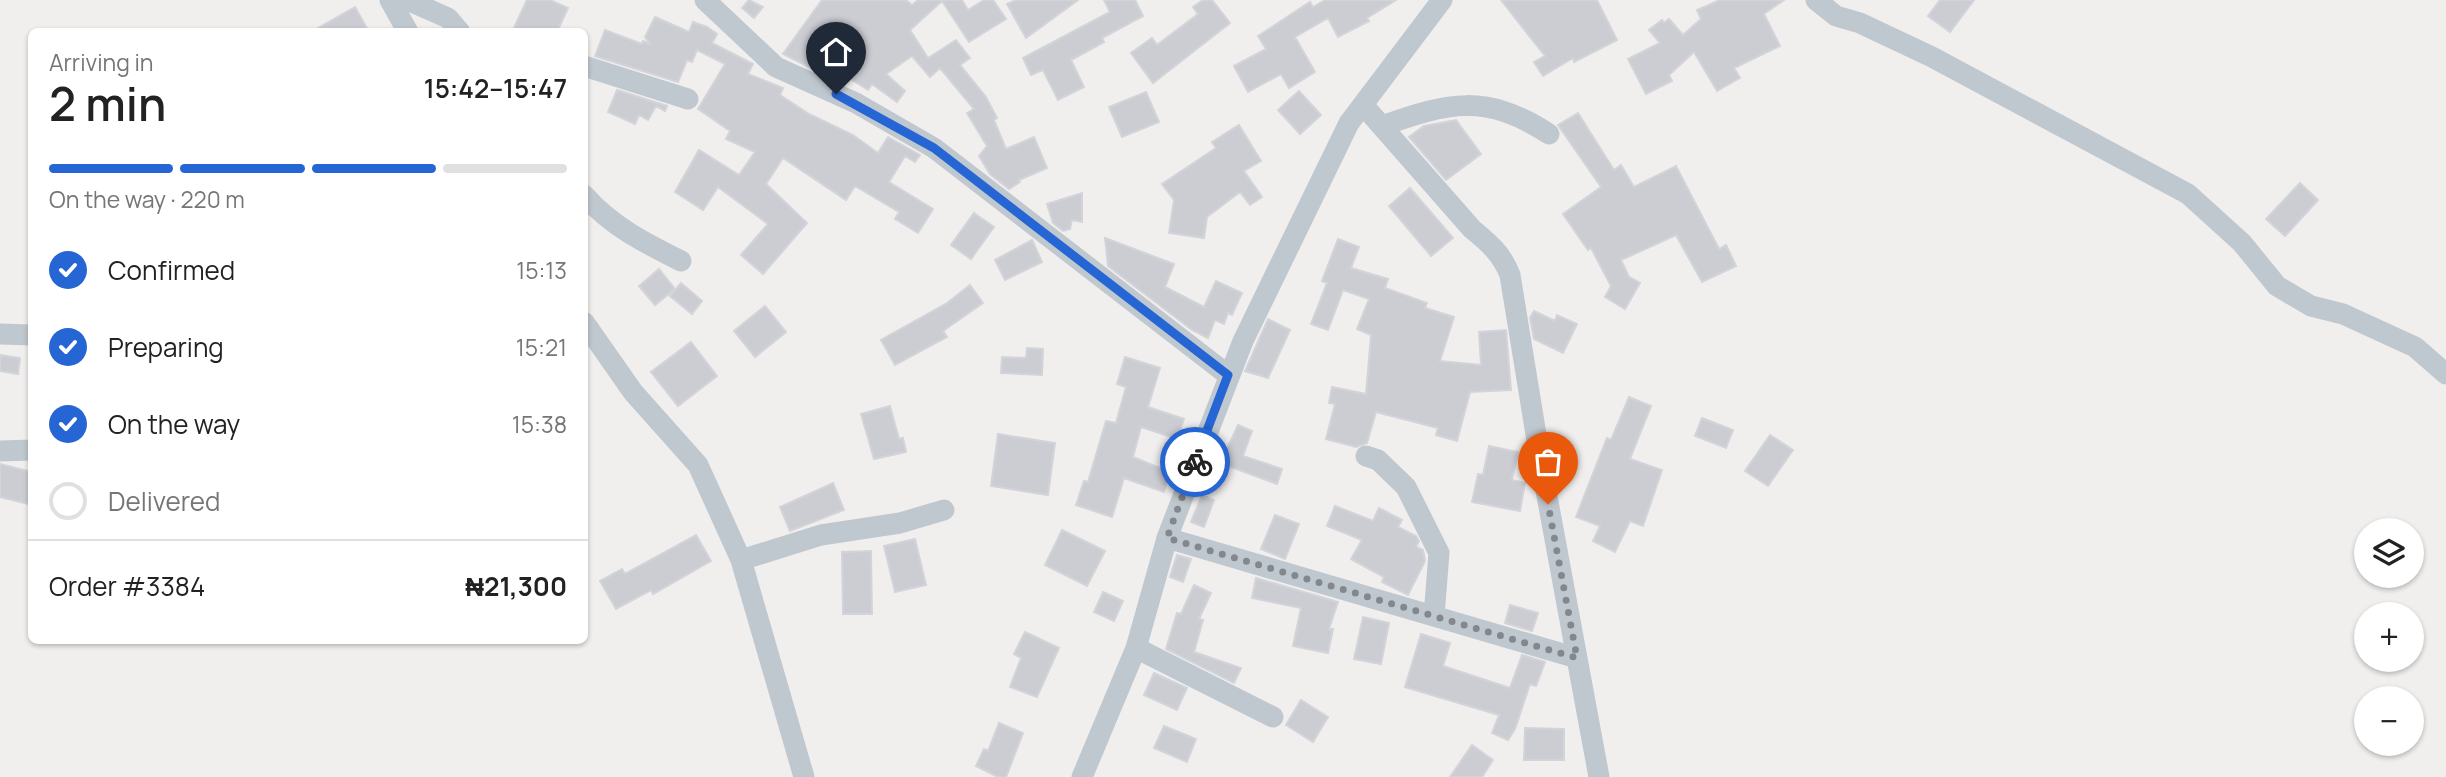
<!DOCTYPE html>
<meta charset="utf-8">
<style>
:root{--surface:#fff;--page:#f2f2f2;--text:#222;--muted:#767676;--line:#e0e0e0;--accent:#2665d4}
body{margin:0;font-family:Manrope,sans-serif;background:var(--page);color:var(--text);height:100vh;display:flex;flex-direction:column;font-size:26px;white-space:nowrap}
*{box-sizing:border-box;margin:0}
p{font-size:23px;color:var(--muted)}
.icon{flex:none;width:38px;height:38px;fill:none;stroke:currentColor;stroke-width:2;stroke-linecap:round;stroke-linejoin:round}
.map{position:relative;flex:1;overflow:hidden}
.side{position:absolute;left:28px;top:28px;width:560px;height:616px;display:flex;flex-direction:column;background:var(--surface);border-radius:10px;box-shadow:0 2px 5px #0004}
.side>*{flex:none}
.fabs{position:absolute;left:2354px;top:518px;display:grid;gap:14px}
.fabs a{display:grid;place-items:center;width:70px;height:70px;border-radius:50%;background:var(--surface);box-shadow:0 2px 5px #0004;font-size:35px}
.pin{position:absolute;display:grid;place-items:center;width:60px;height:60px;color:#fff;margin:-72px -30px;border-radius:50% 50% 50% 0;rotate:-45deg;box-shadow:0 0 7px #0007}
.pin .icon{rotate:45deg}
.courier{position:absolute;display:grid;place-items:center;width:70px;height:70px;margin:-35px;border:5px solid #2665d4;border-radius:50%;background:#fff;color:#222;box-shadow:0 2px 9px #0007}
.headline em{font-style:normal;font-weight:600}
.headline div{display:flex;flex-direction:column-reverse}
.headline{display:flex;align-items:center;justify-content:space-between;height:119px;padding:0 21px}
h1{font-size:46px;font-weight:600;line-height:52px}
.bar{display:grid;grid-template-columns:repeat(4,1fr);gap:10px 7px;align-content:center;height:84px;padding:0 21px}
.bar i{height:9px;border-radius:5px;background:var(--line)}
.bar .active{background:var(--accent)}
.bar p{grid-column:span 4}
.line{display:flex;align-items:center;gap:18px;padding:0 21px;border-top:2px solid var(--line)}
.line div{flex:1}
ol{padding:0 21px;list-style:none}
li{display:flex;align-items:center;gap:21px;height:77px}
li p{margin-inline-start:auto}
li .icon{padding:7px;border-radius:50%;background:var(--accent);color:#fff;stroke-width:4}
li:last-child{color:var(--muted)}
li i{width:38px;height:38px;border:4px solid var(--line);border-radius:50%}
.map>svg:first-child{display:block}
.building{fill:#cccdd3;stroke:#d3d4d9;stroke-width:2}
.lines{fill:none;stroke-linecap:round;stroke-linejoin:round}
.minor{stroke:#c0c8cf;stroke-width:21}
.done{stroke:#83888e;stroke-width:7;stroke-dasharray:0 12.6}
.route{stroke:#2665d4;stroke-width:9}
</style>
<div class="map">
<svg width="2446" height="777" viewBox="0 0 2446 777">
<rect width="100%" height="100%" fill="#f1efee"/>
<!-- building -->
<path class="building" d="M527,0h23l18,8 -11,24h-45z
M749,0l14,7 -9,11 -12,-10z
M822,0h84l6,5 6,-5h44l6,10 16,-10h9l13,19 -37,23 -27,-41 -32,29 18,28 28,-18 14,18 -10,7 26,32 11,21 -3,2 12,29 28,-12 13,31 -28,12 1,2 -11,7 -19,-15 -11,-18 8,-10 -20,-33 7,-4 -34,-41 -10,9 -18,-21 -26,18 19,17 -8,11 -25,-18 -4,6 -25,-16 9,-13 -22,-16 -17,24 -30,-15z
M1016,0h62l-52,38 -19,-34z
M1104,0h31l8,16 -41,22 2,4 -33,18 13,27 -26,13 -15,-30 -12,5 -8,-17 87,-46z
M1203,0h9l18,23 -77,60 -22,-30 21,-15 5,7 41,-31 -5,-7z
M1325,0h71l-29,18 2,3 -31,16 -10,-19 -33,19 20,35 -26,16 -8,-14 -33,18 -14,-26 32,-17 -8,-13 52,-34 3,5z
M1501,0h96l20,40 -43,22 -1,-4 -30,18 -9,-14 11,-6z
M1720,0h64l-20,14 16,32 -46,22 6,10 -23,13 -23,-39 -25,23 3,6 -26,13 -18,-35 32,-16 -11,-13 13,-10 2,3 5,-4 14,16 18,-16 -4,-9z
M1940,0h34l-24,32 -22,-16z
M355,7l14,25h-58z
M655,17l34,15 4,-10 14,5 10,7 -5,9 41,21 -5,10 35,14 -3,7 29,19 44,21 25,18 10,-16 32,18 -5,7 -10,-6 -16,26 44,27 -15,24 -23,-14 4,-7 -44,-26 -9,14 -63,-42 -17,26 41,39 -44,51 -22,-19 27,-31 -50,-37 -15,23 -28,-18 24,-42 40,25 16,-23 -29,-13 4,-8 -32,-22 27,-45 -28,-14 -5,12 -5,-2 -9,22 -83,-26 10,-26 37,14 1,-3 7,3 -5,-7z
M617,90l50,16 -2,5 -9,-5 -8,14 -9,-5 -4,9 -27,-12z
M1299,91l22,24 -21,19 -22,-24z
M1146,92l13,30 -37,15 -13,-30z
M1578,113l36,57 7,-5 13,22 42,-21 43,83 7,-4 10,21 -34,16 -26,-47 -55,25 8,17 11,6 -15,26 -20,-12 6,-11 -20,-38 -3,2 -25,-36 38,-27 -43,-62z
M1456,120l25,34 -35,26 -37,-43 15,-11z
M1239,125l22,36 -17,10 18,26 -12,8 -10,-13 -33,25 -3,21 -35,-5 5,-33 -12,-16 54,-36 -4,-6z
M2300,183l18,17 -33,36 -19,-17z
M1410,188l43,50 -22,18 -42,-50z
M1082,193v29l-10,-2 -2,9 -7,2 -10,-8 -6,-19z
M974,213l20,14 -23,32 -20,-14z
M1105,238l69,26 -9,23 39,20 12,-26 26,12 -10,22 -4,-2 -4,11 -9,-4 -7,18 -16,-8 -84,-64z
M1338,239l21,8 -8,21 37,11 -3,9 42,15 -2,5 29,9 -14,44 41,4 -2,-33 27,-2 5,60 -41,2 -13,49 -21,-6 2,-7 -62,-16 -9,31 -11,4 -30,-8 9,-35 -6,-1 3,-16 34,7 5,-59 -14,-6 12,-30 -26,-9 -15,40 -17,-6 16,-41 -5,-2z
M1032,240l10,22 -37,18 -10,-20z
M659,269l16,20 -20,16 -16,-19z
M681,283l21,18 -10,13 -22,-18z
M970,285l13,18 -40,28 4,6 -52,28 -14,-25 66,-37z
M765,306l21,26 -31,25 -21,-26z
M1534,311l21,10 2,-6 20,9 -14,29 -29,-14 -4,-21z
M1268,319l22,11 -22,48 -23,-7z
M691,342l26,34 -39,30 -27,-34z
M1027,348l16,1 -1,26 -41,-2 1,-16 24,1z
M0,355l20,3 -2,16 -18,-3z
M1125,357l35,11 -12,39 36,12 -7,20 -36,-12 -8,30 37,15 -6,20 -40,-14 -12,39 -36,-12 8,-24 4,1 18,-61 10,2 10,-36 -9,-3z
M1629,397l22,9 -21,53 32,11 -19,56 -13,-5 -15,31 -22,-11 7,-15 -24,-9 31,-79 4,2z
M890,406l9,33 4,-1 3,14 -32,7 -13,-45z
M1702,418l31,12 -7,18 -31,-12z
M1238,425l14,6 -9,25 39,13 -5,15 -57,-21z
M998,434l57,9 -7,52 -57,-9z
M1770,435l23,15 -25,36 -23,-15z
M1489,446l29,6 -6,28 13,3 -5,28 -48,-9 6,-28 5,1z
M0,464l32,8v33l-32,-8z
M833,483l11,27 -54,21 -10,-24z
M1202,495l12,5 -10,27 -13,-5z
M1335,506l38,15 6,-13 23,12 -4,7 18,9 3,5 -3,6 7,3 2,11 -17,34 -26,-13 2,-5 -33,-18 11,-19 -35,-14z
M1275,515l24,9 -14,35 -24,-10z
M1062,530l43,21 -18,35 -42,-21z
M696,535l15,26 -58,33 -2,-4 -35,19 -16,-28 22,-12 3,5z
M915,539l11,46 -31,7 -11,-46z
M871,551l1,63h-29l-1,-62z
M1177,555l14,4 -8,23 -13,-5z
M1256,578l82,24 -9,27h4l-5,24 -35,-7 8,-38 -49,-10z
M1194,585l17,8 -12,26 4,1 -9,32 47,16 -7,15 -68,-34 11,-36 4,1z
M1103,592l20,9 -9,20 -20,-9z
M1510,605l28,8 -6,18 -27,-8z
M1363,617l26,6 -8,41 -27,-5z
M1025,632l34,16 -22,49 -27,-10 11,-29 -7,-4z
M1421,634l29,9 -7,23 67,22 12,-33 23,7 -9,24 -6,-2 -15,45 -7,11 -16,-7 7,-18 -94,-28z
M1154,673l33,15 -10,22 -33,-15z
M1301,700l27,17 -15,25 -27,-17z
M999,723l24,10 -17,44h-8l-22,-11 8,-17 4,2z
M1164,726l32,13 -9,23 -33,-14z
M1525,728l39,1v31h-40z
M1472,745l21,15 -11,17h-32z"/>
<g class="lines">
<!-- minor -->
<path class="minor" d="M390,0l18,32
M407,0l41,18 12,14
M705,0l71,67 80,36 78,45 294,227
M1816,0l20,16 24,7 72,34 256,137 54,49 35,43 34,20 32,8 72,33 31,27
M584,66l104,33
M1364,106l108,123c17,14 30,25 38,46l29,178 60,324
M1382,126c67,-24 104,-33 167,8
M584,195c27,31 61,48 97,66
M584,322l49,70 65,73 43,95 63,217
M0,334l32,1
M0,451l32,-1
M1366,456l12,4 28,27 33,66 -5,63
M1167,538l410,120
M741,560l80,-25 79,-12 44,-13
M1136,648l137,69
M1082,777l54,-129 31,-110 76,-197 106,-218 93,-123"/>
</g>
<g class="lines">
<!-- done -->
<path class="done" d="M1195,462l-28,76 410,120 -29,-154"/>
<!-- route -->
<path class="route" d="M836,94l98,54 294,227 -33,87"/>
</g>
</svg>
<div class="fabs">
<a><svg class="icon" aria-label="layers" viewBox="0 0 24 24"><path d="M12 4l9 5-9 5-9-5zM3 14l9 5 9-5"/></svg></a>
<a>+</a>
<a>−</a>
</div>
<div class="pin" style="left:1548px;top:504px;background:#ea580c"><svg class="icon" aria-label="bag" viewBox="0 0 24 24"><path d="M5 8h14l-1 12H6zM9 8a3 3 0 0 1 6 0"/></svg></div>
<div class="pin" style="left:836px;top:94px;background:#1f2937"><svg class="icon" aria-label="home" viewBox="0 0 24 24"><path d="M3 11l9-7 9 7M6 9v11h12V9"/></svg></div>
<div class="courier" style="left:1195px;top:462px"><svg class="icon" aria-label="bike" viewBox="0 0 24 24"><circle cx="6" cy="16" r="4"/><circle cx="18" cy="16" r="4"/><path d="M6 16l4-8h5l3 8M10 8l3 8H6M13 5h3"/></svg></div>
<section class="side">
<div class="headline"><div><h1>2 min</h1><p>Arriving in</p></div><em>15:42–15:47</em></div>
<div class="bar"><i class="active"></i><i class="active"></i><i class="active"></i><i></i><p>On the way · 220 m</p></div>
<ol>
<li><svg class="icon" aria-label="check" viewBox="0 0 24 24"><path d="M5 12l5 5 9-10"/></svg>Confirmed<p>15:13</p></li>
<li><svg class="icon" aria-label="check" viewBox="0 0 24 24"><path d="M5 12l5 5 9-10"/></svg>Preparing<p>15:21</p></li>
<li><svg class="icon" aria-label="check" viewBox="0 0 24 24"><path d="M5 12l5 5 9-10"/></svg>On the way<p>15:38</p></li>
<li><i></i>Delivered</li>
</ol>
<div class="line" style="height:91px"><div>Order #3384</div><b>₦21,300</b></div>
</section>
</div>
